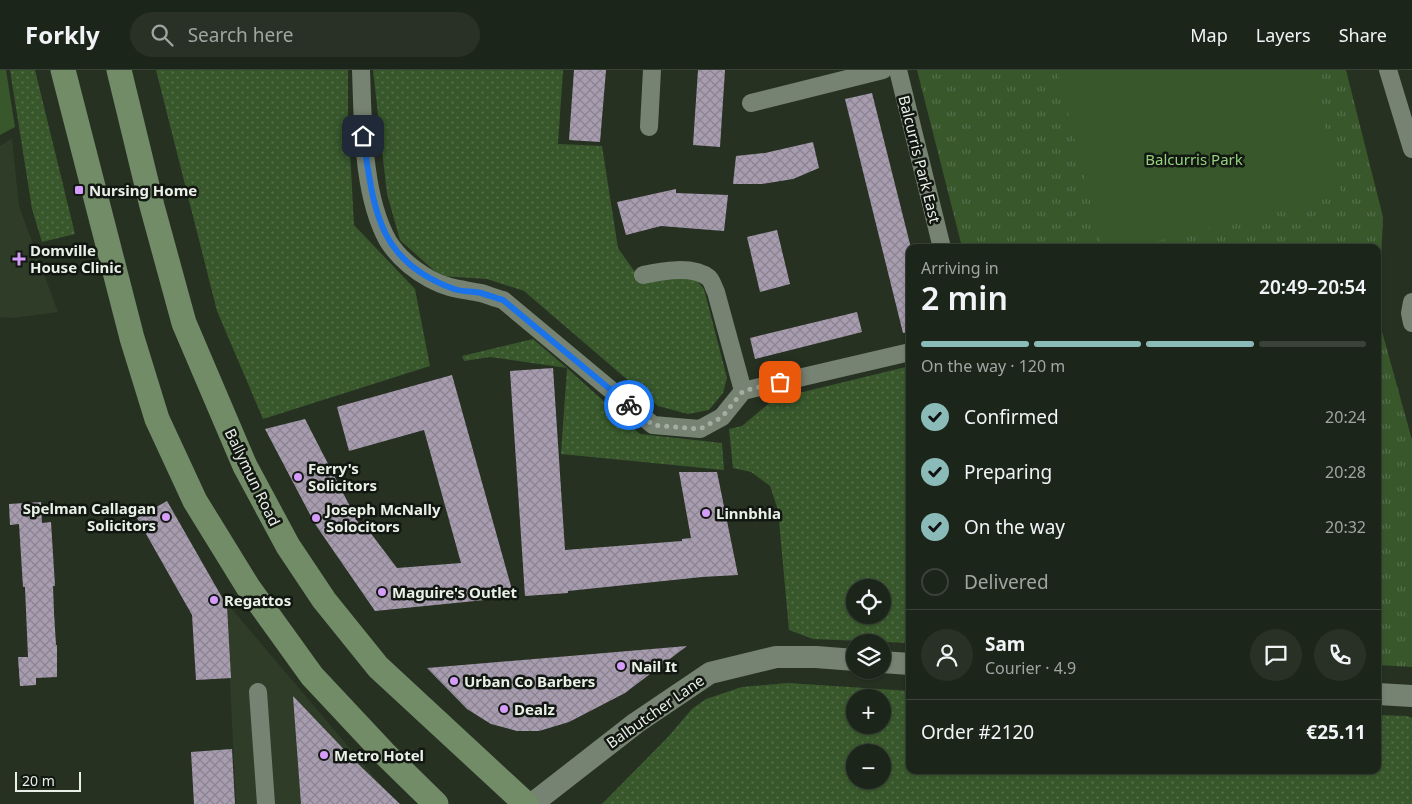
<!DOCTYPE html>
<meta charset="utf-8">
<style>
:root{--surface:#1c251a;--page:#293127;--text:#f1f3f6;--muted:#a0a5a2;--line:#3a4239;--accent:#8bbbb9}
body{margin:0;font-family:"Noto Sans",sans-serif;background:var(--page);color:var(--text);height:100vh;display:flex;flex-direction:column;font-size:19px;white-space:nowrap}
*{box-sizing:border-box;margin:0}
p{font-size:16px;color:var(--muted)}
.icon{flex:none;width:28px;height:28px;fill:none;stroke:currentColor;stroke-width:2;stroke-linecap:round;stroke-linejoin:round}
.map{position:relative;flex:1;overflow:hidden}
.sheet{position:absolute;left:906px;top:174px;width:475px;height:530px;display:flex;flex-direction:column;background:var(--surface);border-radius:10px;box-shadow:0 1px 4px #0004,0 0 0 1px var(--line)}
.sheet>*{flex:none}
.controls{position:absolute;left:846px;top:509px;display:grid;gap:10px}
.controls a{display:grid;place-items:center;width:45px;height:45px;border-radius:50%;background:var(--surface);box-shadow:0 1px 4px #0004,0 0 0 1px var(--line);font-size:25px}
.scale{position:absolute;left:15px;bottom:12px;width:66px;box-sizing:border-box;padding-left:5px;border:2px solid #e9f0e7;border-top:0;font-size:14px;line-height:18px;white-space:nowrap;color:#e9f0e7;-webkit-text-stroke:4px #121711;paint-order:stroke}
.pin{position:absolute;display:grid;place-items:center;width:42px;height:42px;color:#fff;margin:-21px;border-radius:10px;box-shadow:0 2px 8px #0006}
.courier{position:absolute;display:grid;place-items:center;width:50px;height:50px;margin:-25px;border:4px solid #1a73e8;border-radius:50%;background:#fff;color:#222;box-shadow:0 1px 6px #0007}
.headline em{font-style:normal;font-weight:600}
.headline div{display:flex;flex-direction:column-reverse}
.headline{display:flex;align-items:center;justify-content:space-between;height:85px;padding:0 15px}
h1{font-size:32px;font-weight:600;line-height:38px}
.bar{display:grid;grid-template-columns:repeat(4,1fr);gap:8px 5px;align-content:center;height:60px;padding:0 15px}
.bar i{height:6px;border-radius:4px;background:var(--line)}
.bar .current{background:var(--accent)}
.bar p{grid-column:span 4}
.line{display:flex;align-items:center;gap:12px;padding:0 15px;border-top:1px solid var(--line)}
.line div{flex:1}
.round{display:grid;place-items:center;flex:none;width:52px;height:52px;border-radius:26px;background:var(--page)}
ol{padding:0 15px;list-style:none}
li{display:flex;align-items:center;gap:15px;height:55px}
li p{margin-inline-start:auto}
li .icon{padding:5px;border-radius:50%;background:var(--accent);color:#111;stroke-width:4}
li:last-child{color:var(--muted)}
li i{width:28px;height:28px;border:2px solid var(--line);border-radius:50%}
header{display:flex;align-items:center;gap:30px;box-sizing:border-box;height:70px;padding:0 25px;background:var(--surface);border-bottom:1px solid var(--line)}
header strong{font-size:24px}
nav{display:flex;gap:28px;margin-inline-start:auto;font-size:18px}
.search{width:350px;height:45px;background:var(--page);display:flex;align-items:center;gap:12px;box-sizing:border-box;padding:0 18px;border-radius:28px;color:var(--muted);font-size:19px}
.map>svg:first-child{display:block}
.built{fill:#2e3c28}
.grass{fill:url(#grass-dots);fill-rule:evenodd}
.park{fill:url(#park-tufts)}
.garden{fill:#38582c}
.building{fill:url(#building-cross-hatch)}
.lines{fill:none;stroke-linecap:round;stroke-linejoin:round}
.minor{stroke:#778372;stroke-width:18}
.tertiary{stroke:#778372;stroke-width:22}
.secondary{stroke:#718c67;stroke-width:25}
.done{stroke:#a5ada2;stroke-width:5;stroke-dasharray:0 9}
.route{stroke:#1a73e8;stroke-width:6}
.poi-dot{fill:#d59cfb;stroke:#121711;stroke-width:2}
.labels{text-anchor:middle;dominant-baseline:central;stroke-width:5;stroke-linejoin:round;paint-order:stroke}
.street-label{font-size:15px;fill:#e9f0e7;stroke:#121711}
.park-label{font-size:15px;fill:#94d27e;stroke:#121711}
.poi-label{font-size:15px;font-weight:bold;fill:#e9f0e7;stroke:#121711;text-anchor:start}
</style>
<header>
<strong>Forkly</strong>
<div class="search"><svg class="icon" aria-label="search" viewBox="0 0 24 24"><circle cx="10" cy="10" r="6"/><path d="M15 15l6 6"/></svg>Search here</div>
<nav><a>Map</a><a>Layers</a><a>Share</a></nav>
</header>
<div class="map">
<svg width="1412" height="734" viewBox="0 0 1412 734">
<defs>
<pattern id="grass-dots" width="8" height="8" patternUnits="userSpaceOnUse" patternTransform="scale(1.25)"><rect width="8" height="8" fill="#38582c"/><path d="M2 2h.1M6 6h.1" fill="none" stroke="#55704b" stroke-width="1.8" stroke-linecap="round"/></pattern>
<pattern id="park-tufts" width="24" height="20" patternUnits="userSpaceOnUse" patternTransform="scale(1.25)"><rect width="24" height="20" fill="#38582c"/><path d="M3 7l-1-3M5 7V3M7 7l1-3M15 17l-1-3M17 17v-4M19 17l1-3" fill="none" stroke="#55704b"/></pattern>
<pattern id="building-cross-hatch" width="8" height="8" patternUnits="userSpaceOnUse" patternTransform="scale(1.25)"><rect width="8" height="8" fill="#a89db0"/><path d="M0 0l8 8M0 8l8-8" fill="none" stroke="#8b8490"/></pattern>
</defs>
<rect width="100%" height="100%" fill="#263122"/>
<!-- built -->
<path class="built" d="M12,68l7,68 39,106 -44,6 -14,-1v-171z
M226,532l171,202h-161z"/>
<!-- grass -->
<path class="grass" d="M10,0h25l40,164 -33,8 -10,-33z
M156,0h192v45l6,110 61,64 15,77 -167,53 -46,-108z
M373,0h190l-5,74 44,2 16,102 19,27 58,3 9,11 23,89 -4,15 -14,17 -21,4 -30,-8 -134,-115 -37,-12 -47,-3 -40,-36 -13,-46z
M533,269l34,29 73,66 82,9 2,27 -163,-16 6,-86 -77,-11 -26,4 -2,-5z
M910,296v277l-97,-4 -24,-9 -11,-120 -8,-24 -19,-14 -18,-4 -4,-39 13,-3 32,-27zM855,518h27v27h-27z
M788,613l122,8v79h468v-55l29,1 5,2v86h-810l66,-67 24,-28 14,-10 36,-12zM855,628h27v27h-27zM855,682h27v28h-27z"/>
<!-- park -->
<path class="park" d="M917,0h429l37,147 -2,44 -3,10v-23l-416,-1z
M1378,247l34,123v227l-34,-2z"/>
<!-- garden -->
<path class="garden" d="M0,0h6l9,57 -15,8z
M1057,0h254l31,125 -208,52h-32z"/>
<!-- building -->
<path class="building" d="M574,0h32l-6,72 -31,-2z
M698,0h27l-5,77 -27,-2z
M872,23l38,151v88l-7,1 -58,-234z
M813,72l6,26 -26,11 -31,5h-29l3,-28 29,-3z
M676,119v4l52,2 -4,36 -63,-5 -35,9 -9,-33z
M777,160l13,54 -30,8 -13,-55z
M857,242l5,20 -107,27 -5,-21z
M553,298l12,182 117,-9v-2l9,-1 -12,-66h38l21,103 -36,2 -134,14v2l-43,3 -15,-225z
M452,305l62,222 -139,14 -60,-87 -50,-95 40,-10 54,105 4,-1 34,45 64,-5 -37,-133 -75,21 -12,-44z
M167,431l60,105 4,72 -35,2 -4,-65 -55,-97z
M41,432l1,21 9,-1 4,64h-2l1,27 2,32h1v32l-21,1v7l-16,1 -2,-29h10l-3,-70h-2l-4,-63 -9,1 -1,-21z
M687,576l-62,47 -56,29 -30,9h-22l-26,-7 -24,-15 -40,-41z
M293,626l63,66 44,42h-99z
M232,679l3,55h-41l-3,-52z"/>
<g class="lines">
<!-- minor -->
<path class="minor" d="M361,0c2,52 1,125 27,171 10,16 26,29 42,38 18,10 32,10 51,14 7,2 14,5 22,7l150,125 47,4 22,-12 21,-26 167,-39
M898,0l44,178
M1388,0l24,79
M751,33l132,-33
M649,57l3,-57
M643,205c18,-4 50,-10 66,3 3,3 5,10 7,14l27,99
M1412,232l-2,11 2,10
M258,622l8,112"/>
<!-- tertiary -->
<path class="tertiary" d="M882,592l28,2
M1378,624l34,2
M532,734l104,-81 74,-50 66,-16h40l39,3"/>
<!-- secondary -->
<path class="secondary" d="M63,0l69,268 25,81 38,82 53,86 64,89 74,79 50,49
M119,0l33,136 32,117 61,143 43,80 36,54 54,67 148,137"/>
</g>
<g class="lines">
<!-- done -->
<path class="done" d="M629,335l24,20 47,4 22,-12 21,-26 37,-9"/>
<!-- route -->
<path class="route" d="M363,66c11,72 13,125 91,153 8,3 18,2 27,4 7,2 14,5 22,7l126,105"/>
</g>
<!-- markers -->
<g class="poi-dot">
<rect x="74" y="115" width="10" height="10" rx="2.5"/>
<path d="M16.5 181.5h5v5h5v5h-5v5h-5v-5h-5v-5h5z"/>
<circle cx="298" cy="407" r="5"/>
<circle cx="706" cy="443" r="5"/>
<circle cx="166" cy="447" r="5"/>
<circle cx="316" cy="448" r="5"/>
<circle cx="382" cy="522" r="5"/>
<circle cx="214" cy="530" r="5"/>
<circle cx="621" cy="596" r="5"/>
<circle cx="454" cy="611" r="5"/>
<circle cx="504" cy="639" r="5"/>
<circle cx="324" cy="685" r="5"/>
</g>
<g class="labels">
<!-- street labels -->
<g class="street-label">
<text transform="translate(920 89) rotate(76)">Balcurris Park East</text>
<text transform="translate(253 407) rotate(64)">Ballymun Road</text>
<text transform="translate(655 641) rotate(-35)">Balbutcher Lane</text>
</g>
<!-- park labels -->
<g class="park-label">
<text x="1194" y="89">Balcurris Park</text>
</g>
<!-- poi labels -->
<g class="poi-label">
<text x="89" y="120">Nursing Home</text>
<text x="30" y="180">Domville<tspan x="30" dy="17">House Clinic</tspan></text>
<text x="308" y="398">Ferry's<tspan x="308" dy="17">Solicitors</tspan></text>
<text x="156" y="438" text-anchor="end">Spelman Callagan<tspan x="156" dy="17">Solicitors</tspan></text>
<text x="326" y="439">Joseph McNally<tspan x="326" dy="17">Solocitors</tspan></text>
<text x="716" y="443">Linnbhla</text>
<text x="392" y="522">Maguire's Outlet</text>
<text x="224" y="530">Regattos</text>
<text x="631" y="596">Nail It</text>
<text x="464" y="611">Urban Co Barbers</text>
<text x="514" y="639">Dealz</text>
<text x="334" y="685">Metro Hotel</text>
</g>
</g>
</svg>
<div class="controls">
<a><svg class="icon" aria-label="locate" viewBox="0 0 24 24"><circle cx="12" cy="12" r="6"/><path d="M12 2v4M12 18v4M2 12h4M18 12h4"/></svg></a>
<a><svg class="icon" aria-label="layers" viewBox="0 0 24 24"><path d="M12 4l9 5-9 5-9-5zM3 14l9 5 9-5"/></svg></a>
<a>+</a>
<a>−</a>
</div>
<div class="scale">20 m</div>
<div class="pin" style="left:780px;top:312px;background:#ea580c"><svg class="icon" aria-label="bag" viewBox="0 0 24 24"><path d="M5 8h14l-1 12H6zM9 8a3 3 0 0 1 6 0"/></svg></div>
<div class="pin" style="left:363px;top:66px;background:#1f2937"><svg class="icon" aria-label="home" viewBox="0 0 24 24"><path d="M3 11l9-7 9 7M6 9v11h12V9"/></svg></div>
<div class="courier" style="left:629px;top:335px"><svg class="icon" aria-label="bike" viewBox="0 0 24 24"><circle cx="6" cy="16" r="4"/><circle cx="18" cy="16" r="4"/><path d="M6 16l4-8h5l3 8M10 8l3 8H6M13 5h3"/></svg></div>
<section class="sheet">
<div class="headline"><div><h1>2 min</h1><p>Arriving in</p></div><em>20:49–20:54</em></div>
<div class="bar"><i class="current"></i><i class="current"></i><i class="current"></i><i></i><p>On the way · 120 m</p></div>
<ol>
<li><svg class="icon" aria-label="check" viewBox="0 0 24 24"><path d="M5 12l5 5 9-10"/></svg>Confirmed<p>20:24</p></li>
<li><svg class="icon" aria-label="check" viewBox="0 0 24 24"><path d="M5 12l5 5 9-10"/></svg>Preparing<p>20:28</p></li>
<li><svg class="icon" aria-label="check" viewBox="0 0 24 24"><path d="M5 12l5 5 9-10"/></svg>On the way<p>20:32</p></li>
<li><i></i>Delivered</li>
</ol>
<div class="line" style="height:90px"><a class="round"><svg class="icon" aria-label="person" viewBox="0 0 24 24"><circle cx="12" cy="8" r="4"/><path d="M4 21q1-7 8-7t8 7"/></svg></a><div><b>Sam</b><p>Courier · 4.9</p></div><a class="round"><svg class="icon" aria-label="chat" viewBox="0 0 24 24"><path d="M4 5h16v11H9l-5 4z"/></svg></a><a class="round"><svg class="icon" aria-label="phone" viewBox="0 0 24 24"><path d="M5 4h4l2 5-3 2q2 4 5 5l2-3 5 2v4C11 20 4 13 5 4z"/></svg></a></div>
<div class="line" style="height:65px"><div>Order #2120</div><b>€25.11</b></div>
</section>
</div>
